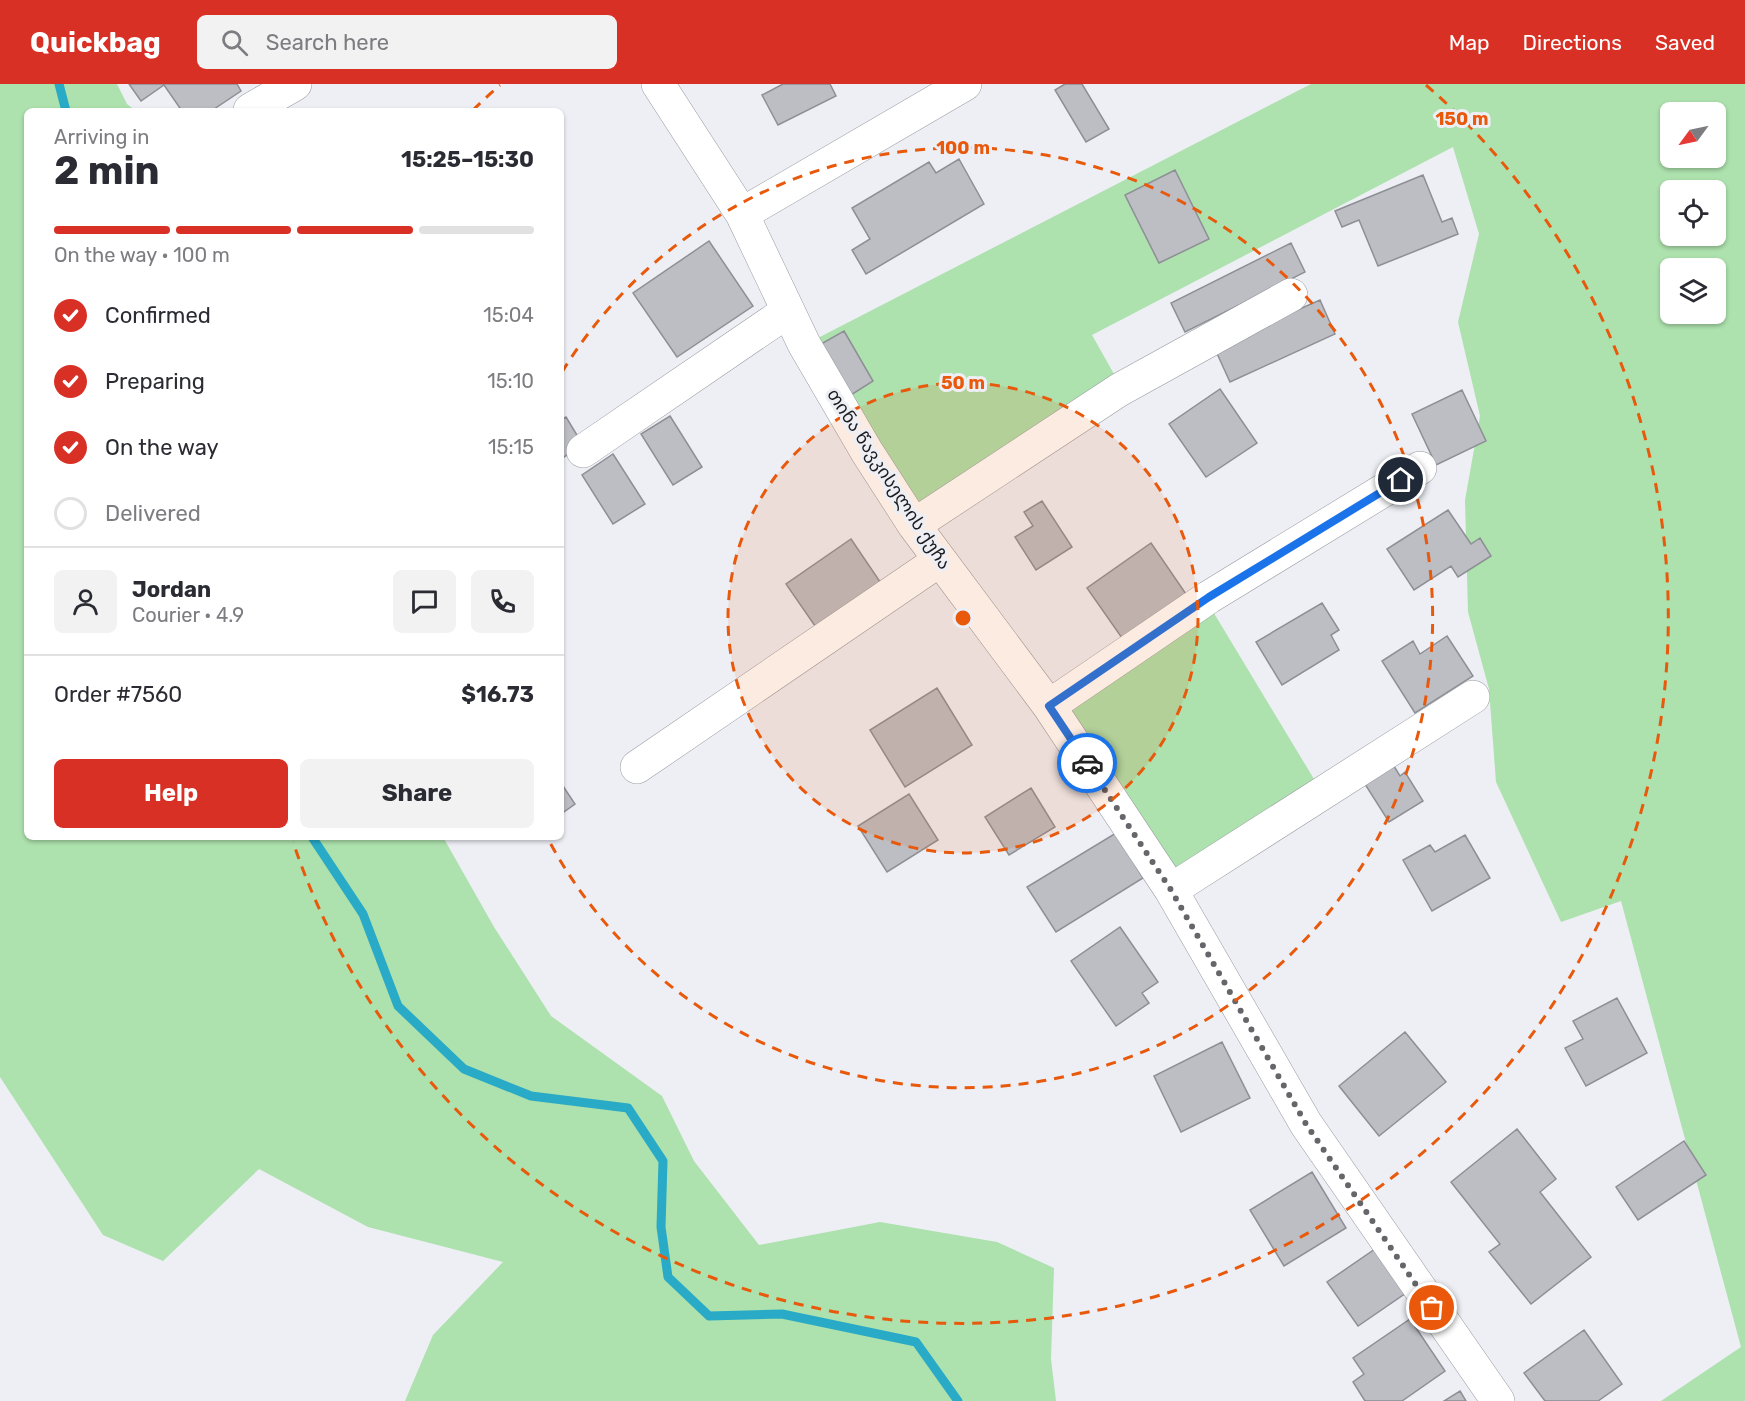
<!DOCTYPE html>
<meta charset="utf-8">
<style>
:root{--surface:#fff;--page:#f2f2f3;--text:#2b2b33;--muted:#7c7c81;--line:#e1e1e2;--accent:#d93025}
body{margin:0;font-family:Rubik,"Noto Sans Georgian",sans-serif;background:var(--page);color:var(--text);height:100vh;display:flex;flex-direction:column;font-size:22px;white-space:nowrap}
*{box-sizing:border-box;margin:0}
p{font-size:20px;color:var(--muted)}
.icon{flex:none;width:33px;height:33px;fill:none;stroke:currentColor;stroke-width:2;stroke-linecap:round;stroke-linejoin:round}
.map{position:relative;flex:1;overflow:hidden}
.drawer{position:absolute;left:24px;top:24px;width:540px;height:732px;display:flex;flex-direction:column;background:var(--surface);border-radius:9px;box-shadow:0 2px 4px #0004}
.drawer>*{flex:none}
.needle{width:39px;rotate:237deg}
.fabs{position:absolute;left:1660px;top:18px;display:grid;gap:12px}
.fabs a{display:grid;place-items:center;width:66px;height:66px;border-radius:9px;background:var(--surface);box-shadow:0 2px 4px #0004;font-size:30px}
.pin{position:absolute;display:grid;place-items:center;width:51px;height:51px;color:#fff;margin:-26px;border:3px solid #fff;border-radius:50%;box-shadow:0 2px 6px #0007}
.courier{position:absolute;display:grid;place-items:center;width:60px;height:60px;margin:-30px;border:4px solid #1a73e8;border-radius:50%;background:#fff;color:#222;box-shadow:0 2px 8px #0007}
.overview em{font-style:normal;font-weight:700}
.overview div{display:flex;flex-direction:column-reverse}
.overview{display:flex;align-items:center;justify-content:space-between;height:102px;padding:0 30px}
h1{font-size:39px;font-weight:700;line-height:45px}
.bar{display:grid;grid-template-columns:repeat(4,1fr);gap:9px 6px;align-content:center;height:72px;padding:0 30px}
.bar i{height:8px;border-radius:4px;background:var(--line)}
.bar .active{background:var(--accent)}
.bar p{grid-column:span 4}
.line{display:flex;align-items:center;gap:15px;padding:0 30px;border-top:2px solid var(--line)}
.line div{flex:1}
.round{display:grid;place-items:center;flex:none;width:63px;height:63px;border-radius:9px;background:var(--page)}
ol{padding:0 30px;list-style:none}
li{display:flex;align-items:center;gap:18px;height:66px}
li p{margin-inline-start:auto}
li .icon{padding:6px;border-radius:50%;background:var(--accent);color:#fff;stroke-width:4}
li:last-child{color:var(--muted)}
li i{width:33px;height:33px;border:3px solid var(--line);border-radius:50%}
.button{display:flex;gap:12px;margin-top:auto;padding:12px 30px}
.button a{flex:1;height:69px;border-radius:9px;background:var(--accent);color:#fff;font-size:24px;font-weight:700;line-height:69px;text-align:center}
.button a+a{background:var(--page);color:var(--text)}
header{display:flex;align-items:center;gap:36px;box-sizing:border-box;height:84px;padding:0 30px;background:var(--accent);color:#fff}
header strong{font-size:28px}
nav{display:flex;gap:33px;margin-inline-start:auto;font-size:21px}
.search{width:420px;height:54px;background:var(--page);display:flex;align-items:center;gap:15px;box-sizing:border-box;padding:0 21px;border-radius:9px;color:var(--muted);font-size:22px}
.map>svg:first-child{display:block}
.green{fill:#ade1ad;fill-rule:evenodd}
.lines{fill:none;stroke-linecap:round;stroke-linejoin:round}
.stream{stroke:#29aac6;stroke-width:9}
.building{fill:#bcbec4;stroke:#8d8f95;stroke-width:1.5}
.minor-casing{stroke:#999ba1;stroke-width:34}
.minor{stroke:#fff;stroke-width:33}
.done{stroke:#65666a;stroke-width:6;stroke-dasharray:0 10.8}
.route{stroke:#1a73e8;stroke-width:8}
.ring{fill:none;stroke:#e8590c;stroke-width:3;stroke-dasharray:10 8}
.labels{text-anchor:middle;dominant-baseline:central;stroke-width:6;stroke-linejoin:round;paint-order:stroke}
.street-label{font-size:18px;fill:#1c1c1f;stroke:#edeff5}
.centre{fill:#e8590c;stroke:#edeff5;stroke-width:3}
.ring-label{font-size:18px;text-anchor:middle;font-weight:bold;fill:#e8590c;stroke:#edeff5;stroke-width:6;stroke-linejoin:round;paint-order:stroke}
</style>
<header>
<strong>Quickbag</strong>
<div class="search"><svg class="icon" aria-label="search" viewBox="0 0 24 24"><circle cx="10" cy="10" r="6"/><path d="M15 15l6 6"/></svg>Search here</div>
<nav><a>Map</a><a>Directions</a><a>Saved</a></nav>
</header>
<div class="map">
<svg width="1745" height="1317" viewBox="0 0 1745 1317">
<rect width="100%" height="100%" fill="#edeff5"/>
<!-- green -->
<path class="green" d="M0,0h117l10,20 9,7h-109v726h416l51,90 57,89 111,80 32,65 65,84 121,-23 117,20 57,26 -3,91 5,42h-651l28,-66 70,-73 -135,-35 -109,-58 -96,92 -60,-26 -103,-158z
M1311,0h434v1317h-84l80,-54 -120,-446 -60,21 -65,-140 -7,-93 -21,-77 -3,-112 15,-84 -22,-94 21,-88 -26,-87 -361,188 27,48 -198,131 -107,-174zM1671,28h45v46h-45zM1671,106h45v46h-45zM1671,184h45v46h-45z
M1212,526l108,179 -143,90 -112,-169z"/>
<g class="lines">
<!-- stream -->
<path class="stream" d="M59,0l7,27
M312,753l51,77 35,92 66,63 67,27 97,12 35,53 -2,66 7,50 41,39 73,-2 134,28 42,59"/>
</g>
<!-- building -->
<path class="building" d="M129,0h108l4,7 -30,20h-29l-18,-26 -23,16z
M783,0h47l6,12 -58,29 -16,-30z
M1065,0h17l27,45 -23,13 -31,-52z
M959,75l25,45 -118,70 -14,-24 18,-11 -18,-31 77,-46 7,11z
M1175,86l34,69 -50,24 -34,-68z
M1423,91l19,47 10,-4 6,16 -80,32 -19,-46 -17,7 -7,-16z
M709,157l44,65 -76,51 -44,-64z
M1291,159l14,29 -120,60 -14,-29z
M1320,216l15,34 -105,48 -16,-35z
M844,247l29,50 -22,14 -30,-51z
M1220,305l37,54 -51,34 -37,-53z
M1462,306l24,51 -50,24 -24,-51z
M670,332l32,51 -29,18 -32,-51z
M566,333l17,28 -22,14v-39z
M613,370l32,50 -32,20 -31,-49z
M1042,417l30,46 -36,23 -21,-33 18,-11 -9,-14z
M1448,426l23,34 9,-6 11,18 -33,21 -7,-11 -37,24 -27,-41z
M851,455l38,56 -65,44 -38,-55z
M1151,459l35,51 -64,44 -35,-50z
M1322,519l17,27 -8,5 8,15 -57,35 -26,-43z
M1447,552l26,40 -58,37 -33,-52 31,-20 7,13z
M937,604l35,57 -67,42 -35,-57z
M1392,679l8,13 5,-4 18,29 -34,21 -26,-41z
M561,699l14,21 -14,10z
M1031,704l24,39 -46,28 -24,-38z
M909,710l29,46 -51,32 -29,-46z
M1116,749l27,45 -87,54 -29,-45z
M1465,751l25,43 -58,33 -29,-51 27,-15 5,7z
M1120,843l38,55 -16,11 7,10 -33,23 -45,-65z
M1617,914l30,55 -61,33 -21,-38 18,-9 -10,-18z
M1405,948l41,50 -67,54 -40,-50z
M1222,958l28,56 -69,34 -27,-56z
M1517,1045l39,50 -16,13 51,65 -60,47 -42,-52 11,-8 -49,-62z
M1684,1057l22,34 -68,45 -22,-33z
M1312,1088l34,56 -62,38 -34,-56z
M1375,1165l31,44 -48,33 -31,-44z
M1410,1235l35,52 -43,30h-37l-12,-19 11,-8 -11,-16z
M1584,1246l38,54 -24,17h-53l-21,-28z
M1460,1307l6,10h-22z"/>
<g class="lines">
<!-- minor casing -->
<g class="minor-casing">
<path id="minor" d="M658,0l84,130 62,130 63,108 47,73 135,181 122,184 135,234 192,277
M250,26l45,-26
M742,130l223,-130
M583,367l205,-140
M914,441l205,-135 172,-95
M1049,622l160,-109 211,-129
M637,683l303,-207
M1171,806l302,-193"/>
</g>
<!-- minor -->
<use href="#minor" class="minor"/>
</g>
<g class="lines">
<!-- done -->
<path class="done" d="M1087,679l84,127 135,234 126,184"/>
<!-- route -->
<path class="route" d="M1087,679l-38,-57 160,-109 192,-117"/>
</g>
<!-- distance rings -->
<circle cx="963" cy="534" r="235" fill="#e8590c" fill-opacity=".12"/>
<g class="ring">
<circle cx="963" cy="534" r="235"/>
<path d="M562 288A470 470 0 1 1 548 755"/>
<path d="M473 26A706 706 0 0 1 500 1M1426 1A706 706 0 1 1 293 758"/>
</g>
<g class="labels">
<!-- street labels -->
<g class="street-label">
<text transform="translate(889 395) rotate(57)">თინა წავკისელის ქუჩა</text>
</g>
</g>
<circle cx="963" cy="534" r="9" class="centre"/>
<g class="ring-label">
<text x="1462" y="41">150 m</text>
<text x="963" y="70">100 m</text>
<text x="963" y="305">50 m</text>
</g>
</svg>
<div class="fabs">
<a><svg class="needle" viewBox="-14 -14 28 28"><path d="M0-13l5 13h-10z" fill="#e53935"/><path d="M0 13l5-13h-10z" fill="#7c7c81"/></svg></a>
<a><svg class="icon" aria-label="locate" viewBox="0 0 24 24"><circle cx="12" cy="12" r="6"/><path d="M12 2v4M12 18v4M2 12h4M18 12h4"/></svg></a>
<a><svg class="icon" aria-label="layers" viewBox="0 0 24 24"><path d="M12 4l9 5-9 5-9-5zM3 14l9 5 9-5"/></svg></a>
</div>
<div class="pin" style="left:1432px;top:1224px;background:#ea580c"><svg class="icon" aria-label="bag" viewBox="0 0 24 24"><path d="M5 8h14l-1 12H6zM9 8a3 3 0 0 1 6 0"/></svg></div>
<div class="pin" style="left:1401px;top:396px;background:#1f2937"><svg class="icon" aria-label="home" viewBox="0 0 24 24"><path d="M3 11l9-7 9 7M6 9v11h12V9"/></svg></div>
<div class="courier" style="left:1087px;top:679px"><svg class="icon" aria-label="car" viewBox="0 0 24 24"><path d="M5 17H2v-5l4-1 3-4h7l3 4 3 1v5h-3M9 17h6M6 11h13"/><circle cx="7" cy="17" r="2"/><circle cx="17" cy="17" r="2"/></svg></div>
<section class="drawer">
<div class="overview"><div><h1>2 min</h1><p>Arriving in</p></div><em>15:25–15:30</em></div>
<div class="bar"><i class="active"></i><i class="active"></i><i class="active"></i><i></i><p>On the way · 100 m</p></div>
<ol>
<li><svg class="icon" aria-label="check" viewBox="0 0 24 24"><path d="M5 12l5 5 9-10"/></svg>Confirmed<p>15:04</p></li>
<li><svg class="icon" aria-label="check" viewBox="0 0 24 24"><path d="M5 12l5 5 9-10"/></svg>Preparing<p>15:10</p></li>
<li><svg class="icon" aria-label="check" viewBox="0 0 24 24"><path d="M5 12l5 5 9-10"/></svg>On the way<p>15:15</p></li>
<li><i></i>Delivered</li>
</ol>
<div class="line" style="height:108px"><a class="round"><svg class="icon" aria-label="person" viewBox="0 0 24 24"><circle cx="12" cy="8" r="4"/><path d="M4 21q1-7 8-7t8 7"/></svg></a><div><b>Jordan</b><p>Courier · 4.9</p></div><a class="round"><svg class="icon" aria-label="chat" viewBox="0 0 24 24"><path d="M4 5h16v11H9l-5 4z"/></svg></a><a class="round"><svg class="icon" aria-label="phone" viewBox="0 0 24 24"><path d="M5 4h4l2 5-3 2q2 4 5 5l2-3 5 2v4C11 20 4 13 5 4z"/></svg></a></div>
<div class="line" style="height:78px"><div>Order #7560</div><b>$16.73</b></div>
<div class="button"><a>Help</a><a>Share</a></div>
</section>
</div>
